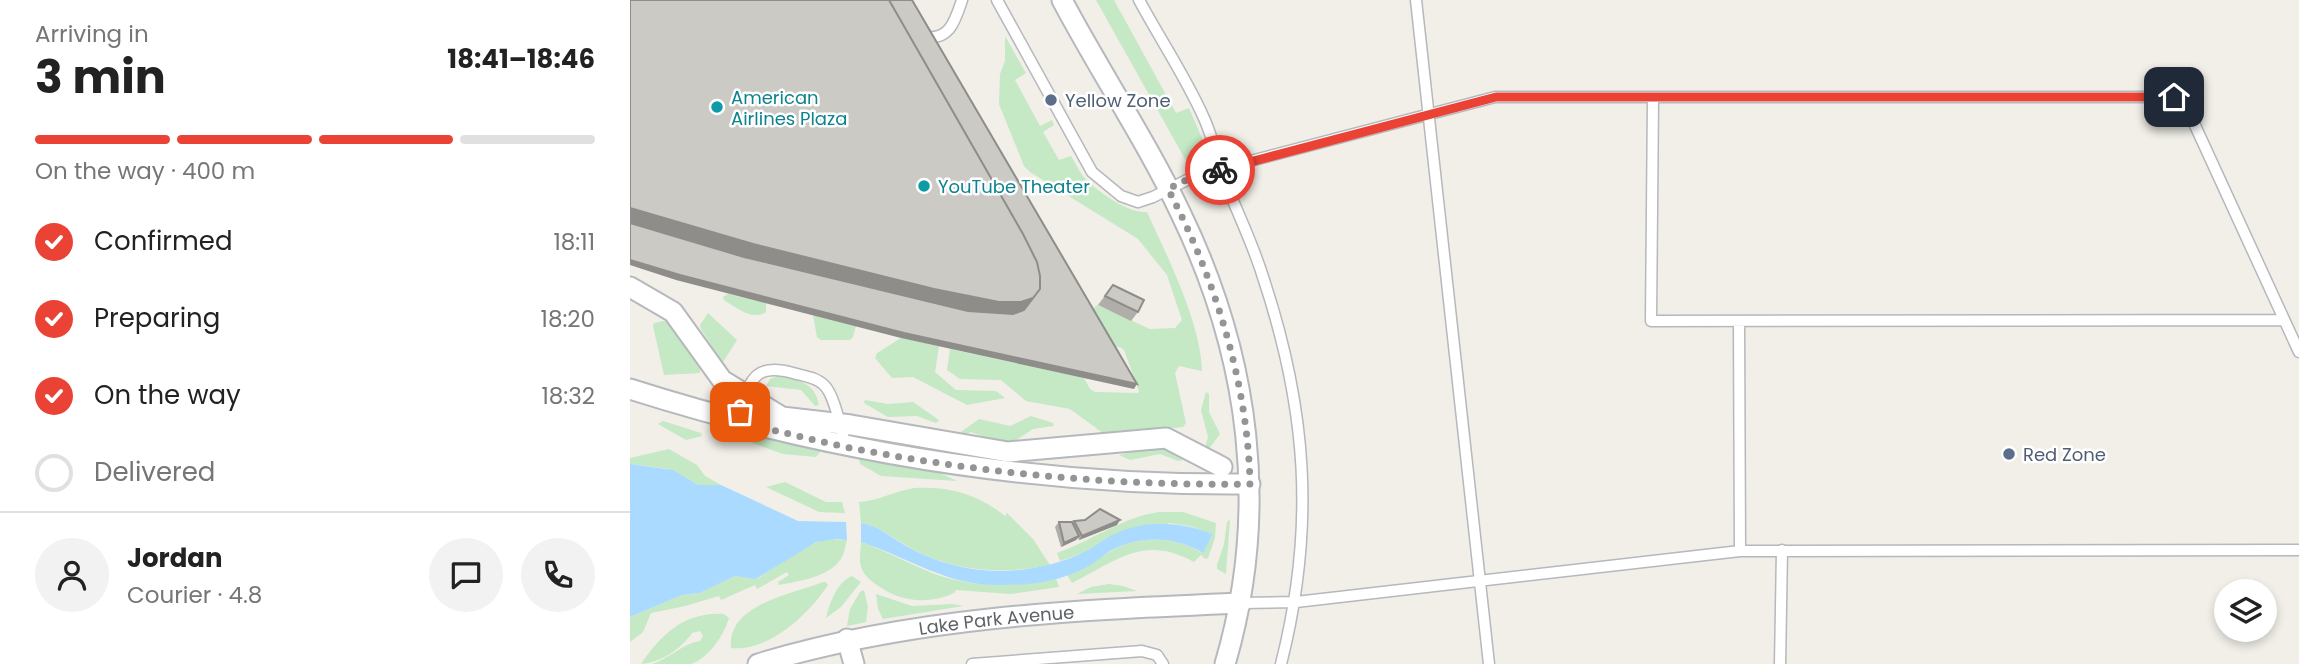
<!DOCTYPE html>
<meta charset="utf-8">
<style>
:root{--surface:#fff;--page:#f2f2f2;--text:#222;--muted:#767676;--line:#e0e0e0;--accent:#ea4335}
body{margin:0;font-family:Poppins,sans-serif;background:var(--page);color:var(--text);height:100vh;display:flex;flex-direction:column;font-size:26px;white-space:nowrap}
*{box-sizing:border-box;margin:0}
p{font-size:23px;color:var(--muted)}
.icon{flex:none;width:38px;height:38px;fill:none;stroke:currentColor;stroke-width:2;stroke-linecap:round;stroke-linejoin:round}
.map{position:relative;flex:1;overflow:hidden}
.drawer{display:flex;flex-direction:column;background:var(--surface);width:630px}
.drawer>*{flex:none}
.fabs{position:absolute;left:1584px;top:579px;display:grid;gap:14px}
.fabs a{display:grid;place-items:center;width:63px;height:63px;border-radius:50%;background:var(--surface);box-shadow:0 4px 10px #0003;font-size:35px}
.pin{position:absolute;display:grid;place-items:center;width:60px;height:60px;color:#fff;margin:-30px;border-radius:14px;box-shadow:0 4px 10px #0006}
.courier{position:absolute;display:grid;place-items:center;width:70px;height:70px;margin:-35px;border:5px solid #ea4335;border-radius:50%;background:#fff;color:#222;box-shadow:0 2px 9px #0007}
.overview em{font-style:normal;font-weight:700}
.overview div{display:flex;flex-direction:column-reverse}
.overview{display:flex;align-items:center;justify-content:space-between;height:119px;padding:0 35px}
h1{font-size:46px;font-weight:700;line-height:52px}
.bar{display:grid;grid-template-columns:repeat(4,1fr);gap:10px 7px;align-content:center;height:84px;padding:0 35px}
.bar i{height:9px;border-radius:5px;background:var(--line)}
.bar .active{background:var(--accent)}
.bar p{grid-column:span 4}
.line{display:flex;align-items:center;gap:18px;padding:0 35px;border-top:2px solid var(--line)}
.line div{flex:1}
.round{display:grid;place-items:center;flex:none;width:74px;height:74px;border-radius:37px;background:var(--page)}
ol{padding:0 35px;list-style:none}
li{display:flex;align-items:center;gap:21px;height:77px}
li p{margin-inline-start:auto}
li .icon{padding:7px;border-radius:50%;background:var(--accent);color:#fff;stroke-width:4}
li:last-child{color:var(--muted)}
li i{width:38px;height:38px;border:4px solid var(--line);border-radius:50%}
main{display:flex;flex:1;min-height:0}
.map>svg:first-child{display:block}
.green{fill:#c5e8c5}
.water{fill:#aadaff}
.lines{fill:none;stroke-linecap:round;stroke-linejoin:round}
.lane-casing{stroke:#b5b8bc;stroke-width:13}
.street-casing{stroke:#b5b8bc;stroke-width:23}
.lane{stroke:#fff;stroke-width:10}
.street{stroke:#fff;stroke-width:19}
.wall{fill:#afaea9}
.shaded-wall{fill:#8f8d8a}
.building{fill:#cccac5;stroke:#8f8d8a;stroke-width:2}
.done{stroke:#929495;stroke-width:7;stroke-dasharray:0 12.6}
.route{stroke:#ea4335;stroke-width:9}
.service-dot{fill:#5c6f8a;stroke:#fff;stroke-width:2.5}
.culture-dot{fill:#0f9aa8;stroke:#fff;stroke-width:2.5}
.labels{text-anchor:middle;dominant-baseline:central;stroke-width:5;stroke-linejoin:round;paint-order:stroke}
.culture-label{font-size:18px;fill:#0d838f;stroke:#fff;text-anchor:start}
.service-label{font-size:18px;fill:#4e5e75;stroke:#fff;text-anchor:start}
.street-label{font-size:18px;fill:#5f6368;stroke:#fff}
</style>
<main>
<section class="drawer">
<div class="overview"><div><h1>3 min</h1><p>Arriving in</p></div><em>18:41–18:46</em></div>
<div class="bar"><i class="active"></i><i class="active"></i><i class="active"></i><i></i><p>On the way · 400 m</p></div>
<ol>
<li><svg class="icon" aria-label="check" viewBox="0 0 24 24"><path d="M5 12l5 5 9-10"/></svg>Confirmed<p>18:11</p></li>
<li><svg class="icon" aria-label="check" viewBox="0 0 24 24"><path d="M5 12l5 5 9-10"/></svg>Preparing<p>18:20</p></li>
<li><svg class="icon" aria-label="check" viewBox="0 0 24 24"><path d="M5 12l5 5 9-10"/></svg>On the way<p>18:32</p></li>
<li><i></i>Delivered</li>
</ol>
<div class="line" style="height:126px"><a class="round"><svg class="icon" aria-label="person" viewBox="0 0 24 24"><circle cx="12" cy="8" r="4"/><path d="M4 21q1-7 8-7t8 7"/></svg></a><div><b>Jordan</b><p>Courier · 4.8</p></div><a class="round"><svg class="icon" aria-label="chat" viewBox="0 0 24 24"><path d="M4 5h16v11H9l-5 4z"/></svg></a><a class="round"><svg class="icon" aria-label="phone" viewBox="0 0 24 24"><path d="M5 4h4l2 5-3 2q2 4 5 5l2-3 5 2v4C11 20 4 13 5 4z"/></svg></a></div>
</section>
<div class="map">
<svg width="1669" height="664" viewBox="0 0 1669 664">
<rect width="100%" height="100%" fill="#f1efe8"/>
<!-- green -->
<path class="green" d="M466,0h18l62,113 13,-5 13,30 5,21 -4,6 -13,3z
M375,36l21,37 -11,7 25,46 12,-6 2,5 -11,7 16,28 12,-4c4,6 7,13 11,19 13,15 46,39 65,37 20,44 54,111 55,159l-23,-5 -4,7 11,50 -3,4 -76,9 -37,-27 -44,-8 -25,-21 -41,-1 -13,-9 3,-21 134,29 6,11 5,3 43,1 1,-2 -15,-41 -4,-3 -11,-1 -20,-33 8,-8 53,24 25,-1 7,-8 -15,-45 -29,-36 -108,-67 -6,-6 -25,-62 1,-30 5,-13z
M98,294l38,9v9c-14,9 -29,-4 -42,-12l-1,-3z
M78,313l29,27 -14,22h-2l-20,-33 -1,-4z
M183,315l43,11 -3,11 -3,3h-29l-4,-3z
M34,321l3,1 33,47v4l-36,2 -11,-49 1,-3z
M271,338l38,8 -4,26 21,18 40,1 9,7 -38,7 -54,-28 -21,1 -17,-20 2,-5z
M148,376c20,4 37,6 41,29l-4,1 -14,-16 -35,-4 4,-7z
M576,392l3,2v18l11,22 -12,16 -3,-2 3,-11 -7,-27z
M235,400l23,4 25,-2 26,18 -3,3 -19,-7 -29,1 -24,-14z
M401,416l22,7 1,3 -21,3 -21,14 -7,1 -34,-12 -11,4 -2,-2 21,-15 31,7z
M33,421l38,12 1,3 -16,4 -28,-16z
M103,429l88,22 -5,6 -33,-3 -47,-17z
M530,445l23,15 -5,1 -18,-7 -30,6 -11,-5z
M39,449l28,16 8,11 16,9h-23l-30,-16 -38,-5v-6z
M229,459l81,14 17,8 -76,-5 -21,-12z
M155,482l41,20h16l3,11 -26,-1 -53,-25z
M284,488c36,-2 63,6 91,28l2,-3 26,26 17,26c-48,10 -97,7 -141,-18 -15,-8 -31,-22 -48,-24l-2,-21c19,-1 36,-11 55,-14z
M529,512h24l33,11 -1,15 -7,20 -3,1 -4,-4 -7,7c-50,-28 -78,-1 -122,21l-5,-8c17,-5 29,-15 44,-24 29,-16 63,-15 91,2l11,-19 -24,-8 -19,-3 -110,38 -3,-8c34,-12 66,-36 102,-41z
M600,519l-4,55 -9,-5v-4l7,-21 3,-22z
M195,539l22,1c-2,5 -2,12 -5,17 -11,20 -43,24 -63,28l-1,-3 11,-7 -2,-3 -30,17 -2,-4 -34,15 -2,-4 -34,10 -34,7 -8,19 -13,10v-25l52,-22 18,-2 35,-17 22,3 50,-33z
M231,542c25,9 47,21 71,31 39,15 83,14 124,6l3,8 -48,7 -55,-4 -2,3c-26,12 -54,9 -77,-8 -6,-4 -13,-10 -15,-16 -4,-8 -1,-19 -1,-27z
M222,576l9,6 -20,25 -15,11c4,-16 11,-36 26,-42z
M193,582h3l2,3c-19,29 -59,67 -97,63 -4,-44 62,-54 92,-66z
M479,584l14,2 14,5 -60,3 14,-7z
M234,590l4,17 -2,15 -19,4 3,-17 10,-17z
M246,594l36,12 40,-2 11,2 -80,13 -5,-10z
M94,614l5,4c-5,17 -21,41 -38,46 -11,0 -28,0 -39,0 18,-6 30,-20 48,-23l3,-5 -3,-5 -8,2c-11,16 -30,29 -51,31 21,-30 43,-52 83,-50z"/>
<!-- water -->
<path class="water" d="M0,464l43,6 25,15h23l77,36 48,1 1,18 -11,-1 -20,3 -60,37 -21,-3 -35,17 -18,2 -52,22z
M231,523c17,2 32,16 47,24 36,20 78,28 119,22 21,-3 46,-10 65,-21 8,-5 15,-11 23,-14 32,-15 66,-12 98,0l-10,19c-29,-17 -63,-18 -93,-2 -9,6 -17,14 -27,18 -23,12 -53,16 -79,16 -56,2 -92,-26 -143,-43z"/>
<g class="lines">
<!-- lane casing -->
<g class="lane-casing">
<path id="lane" d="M367,0l95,172 29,24 17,6 15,-5 44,-22 298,-78h687l117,255
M509,0c21,39 46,76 64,116 10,21 14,43 22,65 12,31 27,61 37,93 45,134 54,252 19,390
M786,0l73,664
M293,37c27,4 32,-16 39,-37
M1023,98l-2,223 633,-1
M1109,321l1,230
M107,420c13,-34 12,-59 56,-47 10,3 23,4 31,12 11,10 17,46 22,62
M611,603l55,-1 444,-51 559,-1
M342,664l170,-13 15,4 6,9
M1150,664l2,-114"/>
</g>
<!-- street casing -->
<g class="street-casing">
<g id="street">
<path d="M432,0c38,72 84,140 119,214 69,143 89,297 44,450"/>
<path d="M0,287l43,25 49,68 60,37 69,8 157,27 158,-14 56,29"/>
<path d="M0,389c201,64 409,97 620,95"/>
<path d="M217,639l7,25"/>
<path id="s1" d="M128,664c157,-48 320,-54 483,-61"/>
</g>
</g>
<!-- lane -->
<use href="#lane" class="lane"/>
<!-- street -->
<use href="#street" class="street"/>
</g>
<!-- wall -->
<path class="wall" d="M483,285l25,27 -7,9 -33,-16z
M444,521l43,4 -38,15 -1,-2 -2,2 -15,7 -6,-20 4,-5 14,1z"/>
<!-- shaded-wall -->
<path class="shaded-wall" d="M0,208l410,81 -19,26 -34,4 -357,-91z
M0,260l507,124 -3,5 -233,-51 -225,-58 -46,-15z
M490,520l-3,5 -38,15 3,-4z
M449,536l-3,4 -15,7 3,-4z"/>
<!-- building -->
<path class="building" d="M0,0h259l134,234 14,28 3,14v13l-7,9 -12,4h-22l-65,-13 -181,-45 -123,-36z
M259,0h23l225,384 -233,-51 -224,-58 -50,-15v-37l114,34 224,54 45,3 11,-4 16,-21v-13l-3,-14 -14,-28z
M483,285l31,15 -6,12 -33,-16z
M470,509l20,11 -38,16 -8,-15 11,-1z
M429,522h13l7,14 -15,7z"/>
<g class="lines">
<!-- done -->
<path class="done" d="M110,412l-4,9c42,10 83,21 125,29 128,24 259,36 389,34 -2,-100 -35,-206 -82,-295l26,-13 26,-6"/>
<!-- route -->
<path class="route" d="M590,170l276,-73h678"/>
</g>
<!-- markers -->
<g class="service-dot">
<circle cx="421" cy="100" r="7"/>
<circle cx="1379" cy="454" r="7"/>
</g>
<g class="culture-dot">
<circle cx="87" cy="107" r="7"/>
<circle cx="294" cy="186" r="7"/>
</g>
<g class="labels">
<!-- culture labels -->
<g class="culture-label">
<text x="101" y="97">American<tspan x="101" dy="21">Airlines Plaza</tspan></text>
<text x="308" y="186">YouTube Theater</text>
</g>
<!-- service labels -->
<g class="service-label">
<text x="435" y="100">Yellow Zone</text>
<text x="1393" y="454">Red Zone</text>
</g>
<!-- street labels -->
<g class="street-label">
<text stroke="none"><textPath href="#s1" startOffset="243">Lake Park Avenue</textPath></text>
</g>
</g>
</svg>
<div class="fabs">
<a><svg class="icon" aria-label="layers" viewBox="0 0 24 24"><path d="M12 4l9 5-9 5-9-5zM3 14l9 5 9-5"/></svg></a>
</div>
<div class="pin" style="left:110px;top:412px;background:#ea580c"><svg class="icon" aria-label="bag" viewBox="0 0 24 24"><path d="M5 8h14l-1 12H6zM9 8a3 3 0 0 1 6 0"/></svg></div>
<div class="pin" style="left:1544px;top:97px;background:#1f2937"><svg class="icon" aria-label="home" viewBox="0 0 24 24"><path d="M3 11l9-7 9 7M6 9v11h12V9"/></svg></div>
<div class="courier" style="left:590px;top:170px"><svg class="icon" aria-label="bike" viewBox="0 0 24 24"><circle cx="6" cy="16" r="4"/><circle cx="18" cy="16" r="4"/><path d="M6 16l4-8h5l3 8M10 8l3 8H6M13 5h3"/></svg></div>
</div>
</main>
